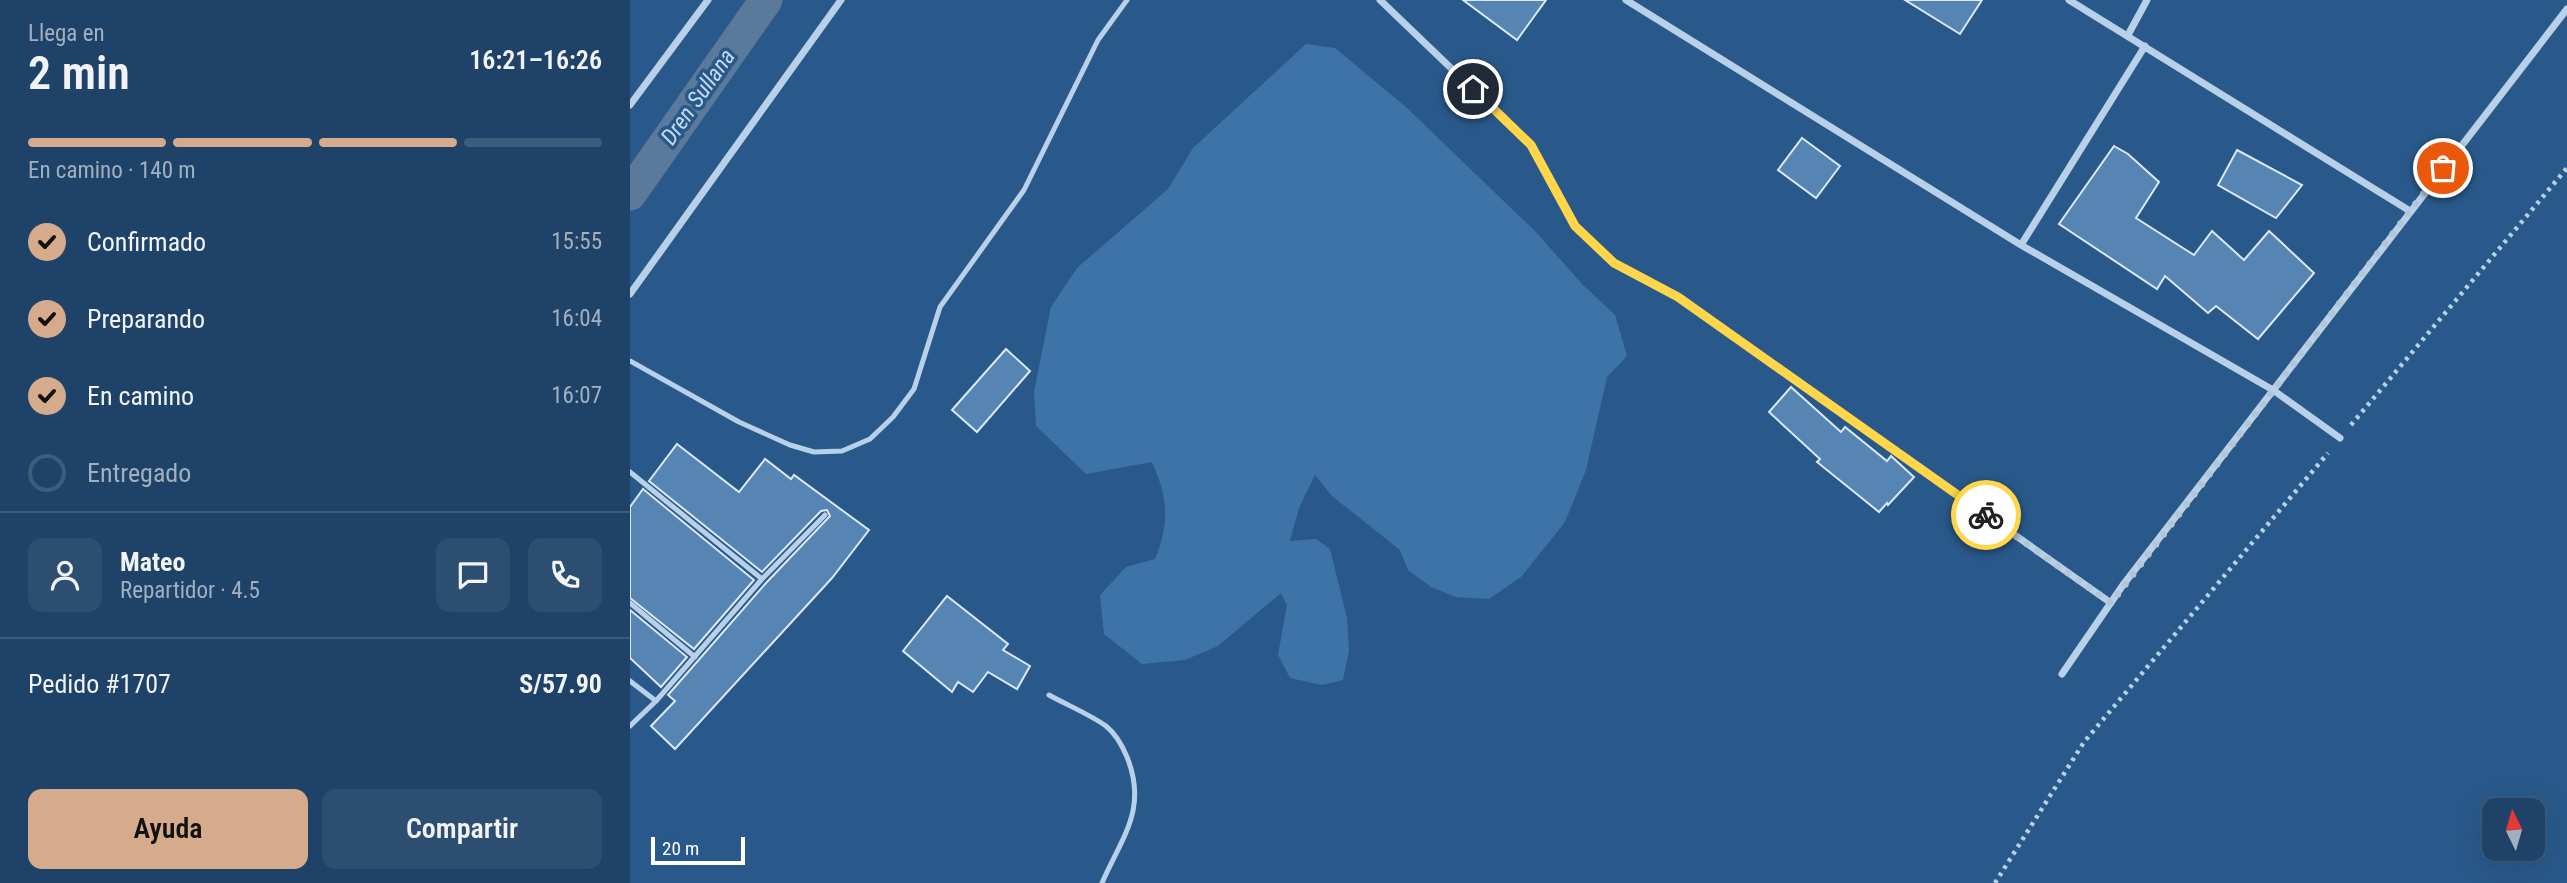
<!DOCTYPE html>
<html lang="es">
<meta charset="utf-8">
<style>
:root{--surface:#1f4368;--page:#2c4e71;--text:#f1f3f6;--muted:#a1b0c0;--line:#3c5c7c;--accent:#d6ab8b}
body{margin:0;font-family:"Roboto Condensed",sans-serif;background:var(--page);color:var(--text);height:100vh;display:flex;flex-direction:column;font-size:26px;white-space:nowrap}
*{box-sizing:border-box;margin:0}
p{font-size:23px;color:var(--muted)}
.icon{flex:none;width:38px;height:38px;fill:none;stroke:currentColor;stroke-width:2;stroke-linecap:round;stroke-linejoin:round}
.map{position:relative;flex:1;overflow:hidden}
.sheet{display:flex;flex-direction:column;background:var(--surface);width:630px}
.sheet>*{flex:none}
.needle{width:46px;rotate:355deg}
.buttons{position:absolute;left:1852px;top:798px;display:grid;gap:14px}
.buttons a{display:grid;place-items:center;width:63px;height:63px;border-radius:14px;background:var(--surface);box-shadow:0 7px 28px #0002,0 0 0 2px var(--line);font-size:35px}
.scale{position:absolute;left:21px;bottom:18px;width:94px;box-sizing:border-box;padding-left:7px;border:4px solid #fff;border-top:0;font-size:19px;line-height:24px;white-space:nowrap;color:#fff;-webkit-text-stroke:5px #29598a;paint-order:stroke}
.pin{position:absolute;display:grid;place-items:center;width:60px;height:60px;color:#fff;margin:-30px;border:4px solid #fff;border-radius:50%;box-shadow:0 2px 7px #0007}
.courier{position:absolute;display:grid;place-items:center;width:70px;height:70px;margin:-35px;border:5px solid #ffd54a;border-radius:50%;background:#fff;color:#222;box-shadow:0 2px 9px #0007}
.headline em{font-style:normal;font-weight:600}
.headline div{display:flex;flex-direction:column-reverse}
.headline{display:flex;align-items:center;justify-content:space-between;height:119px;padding:0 28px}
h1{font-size:46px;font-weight:600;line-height:52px}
.bar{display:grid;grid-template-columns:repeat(4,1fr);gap:10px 7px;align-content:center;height:84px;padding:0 28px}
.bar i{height:9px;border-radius:5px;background:var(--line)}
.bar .selected{background:var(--accent)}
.bar p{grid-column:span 4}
.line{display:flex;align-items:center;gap:18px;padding:0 28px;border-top:2px solid var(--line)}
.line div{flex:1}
.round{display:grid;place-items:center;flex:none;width:74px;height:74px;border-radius:14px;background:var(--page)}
ol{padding:0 28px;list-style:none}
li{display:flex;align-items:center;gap:21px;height:77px}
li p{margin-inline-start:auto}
li .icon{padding:7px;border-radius:50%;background:var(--accent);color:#111;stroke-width:4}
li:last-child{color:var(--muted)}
li i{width:38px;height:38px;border:4px solid var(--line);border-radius:50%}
.cta{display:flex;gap:14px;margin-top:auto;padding:14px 28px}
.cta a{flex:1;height:80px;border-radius:14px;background:var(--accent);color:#111;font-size:28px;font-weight:600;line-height:80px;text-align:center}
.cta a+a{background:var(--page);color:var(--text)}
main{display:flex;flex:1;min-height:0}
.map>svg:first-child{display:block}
.green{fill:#3e73a7}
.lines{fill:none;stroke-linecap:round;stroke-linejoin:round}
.canal{stroke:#5a799b;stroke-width:33}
.building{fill:#5684b3;stroke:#dbe9f7;stroke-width:2}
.path{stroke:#b8d1e9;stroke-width:4.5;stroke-dasharray:3.5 5;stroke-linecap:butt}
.service{stroke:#b8d1e9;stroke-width:5}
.minor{stroke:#b8d1e9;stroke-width:7}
.done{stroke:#b4c5d6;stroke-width:7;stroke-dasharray:0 12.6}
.route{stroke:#ffd54a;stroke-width:9}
.labels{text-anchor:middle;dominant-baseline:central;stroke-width:7;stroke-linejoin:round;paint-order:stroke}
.water-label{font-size:23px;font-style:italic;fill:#c3daf0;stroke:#29598a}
</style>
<main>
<section class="sheet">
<div class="headline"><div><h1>2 min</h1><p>Llega en</p></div><em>16:21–16:26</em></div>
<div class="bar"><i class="selected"></i><i class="selected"></i><i class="selected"></i><i></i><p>En camino · 140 m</p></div>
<ol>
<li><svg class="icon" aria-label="check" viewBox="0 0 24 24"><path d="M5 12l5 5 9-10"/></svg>Confirmado<p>15:55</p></li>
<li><svg class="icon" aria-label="check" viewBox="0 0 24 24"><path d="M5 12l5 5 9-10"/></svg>Preparando<p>16:04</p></li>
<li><svg class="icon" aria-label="check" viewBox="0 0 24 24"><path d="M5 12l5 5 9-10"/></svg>En camino<p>16:07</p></li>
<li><i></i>Entregado</li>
</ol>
<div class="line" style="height:126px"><a class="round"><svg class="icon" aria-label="person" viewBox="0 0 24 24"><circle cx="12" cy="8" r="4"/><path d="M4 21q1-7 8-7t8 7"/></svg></a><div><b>Mateo</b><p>Repartidor · 4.5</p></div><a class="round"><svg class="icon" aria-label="chat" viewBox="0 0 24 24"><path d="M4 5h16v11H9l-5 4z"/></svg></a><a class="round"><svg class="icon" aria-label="phone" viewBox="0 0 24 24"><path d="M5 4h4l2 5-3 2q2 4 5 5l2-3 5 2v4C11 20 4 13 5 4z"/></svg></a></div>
<div class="line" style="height:91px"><div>Pedido #1707</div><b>S/57.90</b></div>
<div class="cta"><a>Ayuda</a><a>Compartir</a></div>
</section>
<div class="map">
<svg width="1937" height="883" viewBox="0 0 1937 883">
<rect width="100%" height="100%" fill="#29598a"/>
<!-- green -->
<path class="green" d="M676,44l29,4 72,60 129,124 47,53 32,30 12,41 -20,21 -21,93 -21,52 -44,55 -32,22 -33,-2 -25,-10 -23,-17 -8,-20 -68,-54 -17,-21 -16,33 -9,33 26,-2 14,10 17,69 2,32 -6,30 -21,5 -32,-7 -12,-23 9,-50 -6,-12 -63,53 -33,14 -43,4 -38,-30 -4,-39 26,-28 29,-8c15,-37 13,-61 -3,-97l-66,12 -50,-48 -2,-34 17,-85 26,-39 91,-79 25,-41z"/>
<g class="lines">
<!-- canal -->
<path class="canal" d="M0,194l136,-194"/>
</g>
<!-- building -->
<path class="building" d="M833,0h83l-29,40z
M1275,0h77l-22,34z
M1172,138l38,28 -24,32 -38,-28z
M1484,146l14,8 31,28 -23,36 58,37 18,-24 32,29 25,-29 45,42 -56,66 -42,-33 -8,7 -43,-37 -8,13 -98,-65z
M1607,150l65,35 -26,33 -58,-33z
M376,349l24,22 -53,61 -25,-22z
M1161,387l50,45 4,-5 42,34 4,-5 23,21 -26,28 -1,-2 -8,9 -62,-50 3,-3 -51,-47z
M47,444l62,48 26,-33 26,20 3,-4 75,55 -37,48 -157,171 -24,-23 24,-25 -7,-6 98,-112 64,-67 -3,-6 -6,1 -59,61 -113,-91z
M13,489l111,91 -60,69 -64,-51v-91z
M317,596l61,48 -5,6 27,16 -13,23 -29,-17 -15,20 -15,-10 -6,10 -49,-41z
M0,610l57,47 -26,30 -31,-29z"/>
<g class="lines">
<!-- path -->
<path class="path" d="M1721,425l216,-257
M1365,883l89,-141 244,-289"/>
<!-- service -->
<path class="service" d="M0,361l109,61 51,23 24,7 28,-1 28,-12 23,-22 21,-28 26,-82 84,-117 74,-150 29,-40
M0,472l132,107 -106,122 -26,-20
M132,579l63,-64
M0,603l65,54
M419,695c18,10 40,19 57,31 10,8 16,19 21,31 21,52 -5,80 -25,126
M0,726l26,-25"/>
<!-- minor -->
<path class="minor" d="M750,0l151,145 44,81 38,37 65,34 433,306
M996,0l395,245 252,145 67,48
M1439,0l341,211
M1498,35l19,-35
M0,105l78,-105
M1391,245l124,-199
M0,294l211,-294
M1432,674l61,-89 444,-576"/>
</g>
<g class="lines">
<!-- done -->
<path class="done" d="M1356,515l125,88 332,-435"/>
<!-- route -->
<path class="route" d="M843,89l58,56 44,81 39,37 64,34 308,218"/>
</g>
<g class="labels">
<!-- water labels -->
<g class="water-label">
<text transform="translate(68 97) rotate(-55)">Dren Sullana</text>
</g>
</g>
</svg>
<div class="buttons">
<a><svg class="needle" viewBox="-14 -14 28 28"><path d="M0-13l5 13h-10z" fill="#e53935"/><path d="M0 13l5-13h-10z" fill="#a1b0c0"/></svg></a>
</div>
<div class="scale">20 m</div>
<div class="pin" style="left:1813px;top:168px;background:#ea580c"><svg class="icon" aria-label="bag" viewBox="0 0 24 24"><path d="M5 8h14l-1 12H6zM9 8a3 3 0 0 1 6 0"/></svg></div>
<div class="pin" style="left:843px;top:89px;background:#1f2937"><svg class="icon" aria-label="home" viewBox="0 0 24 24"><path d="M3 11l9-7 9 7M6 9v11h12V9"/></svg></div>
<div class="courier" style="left:1356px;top:515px"><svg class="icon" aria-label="bike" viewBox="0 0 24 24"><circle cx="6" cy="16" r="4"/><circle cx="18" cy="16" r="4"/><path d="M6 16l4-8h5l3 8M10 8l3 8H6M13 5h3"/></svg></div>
</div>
</main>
